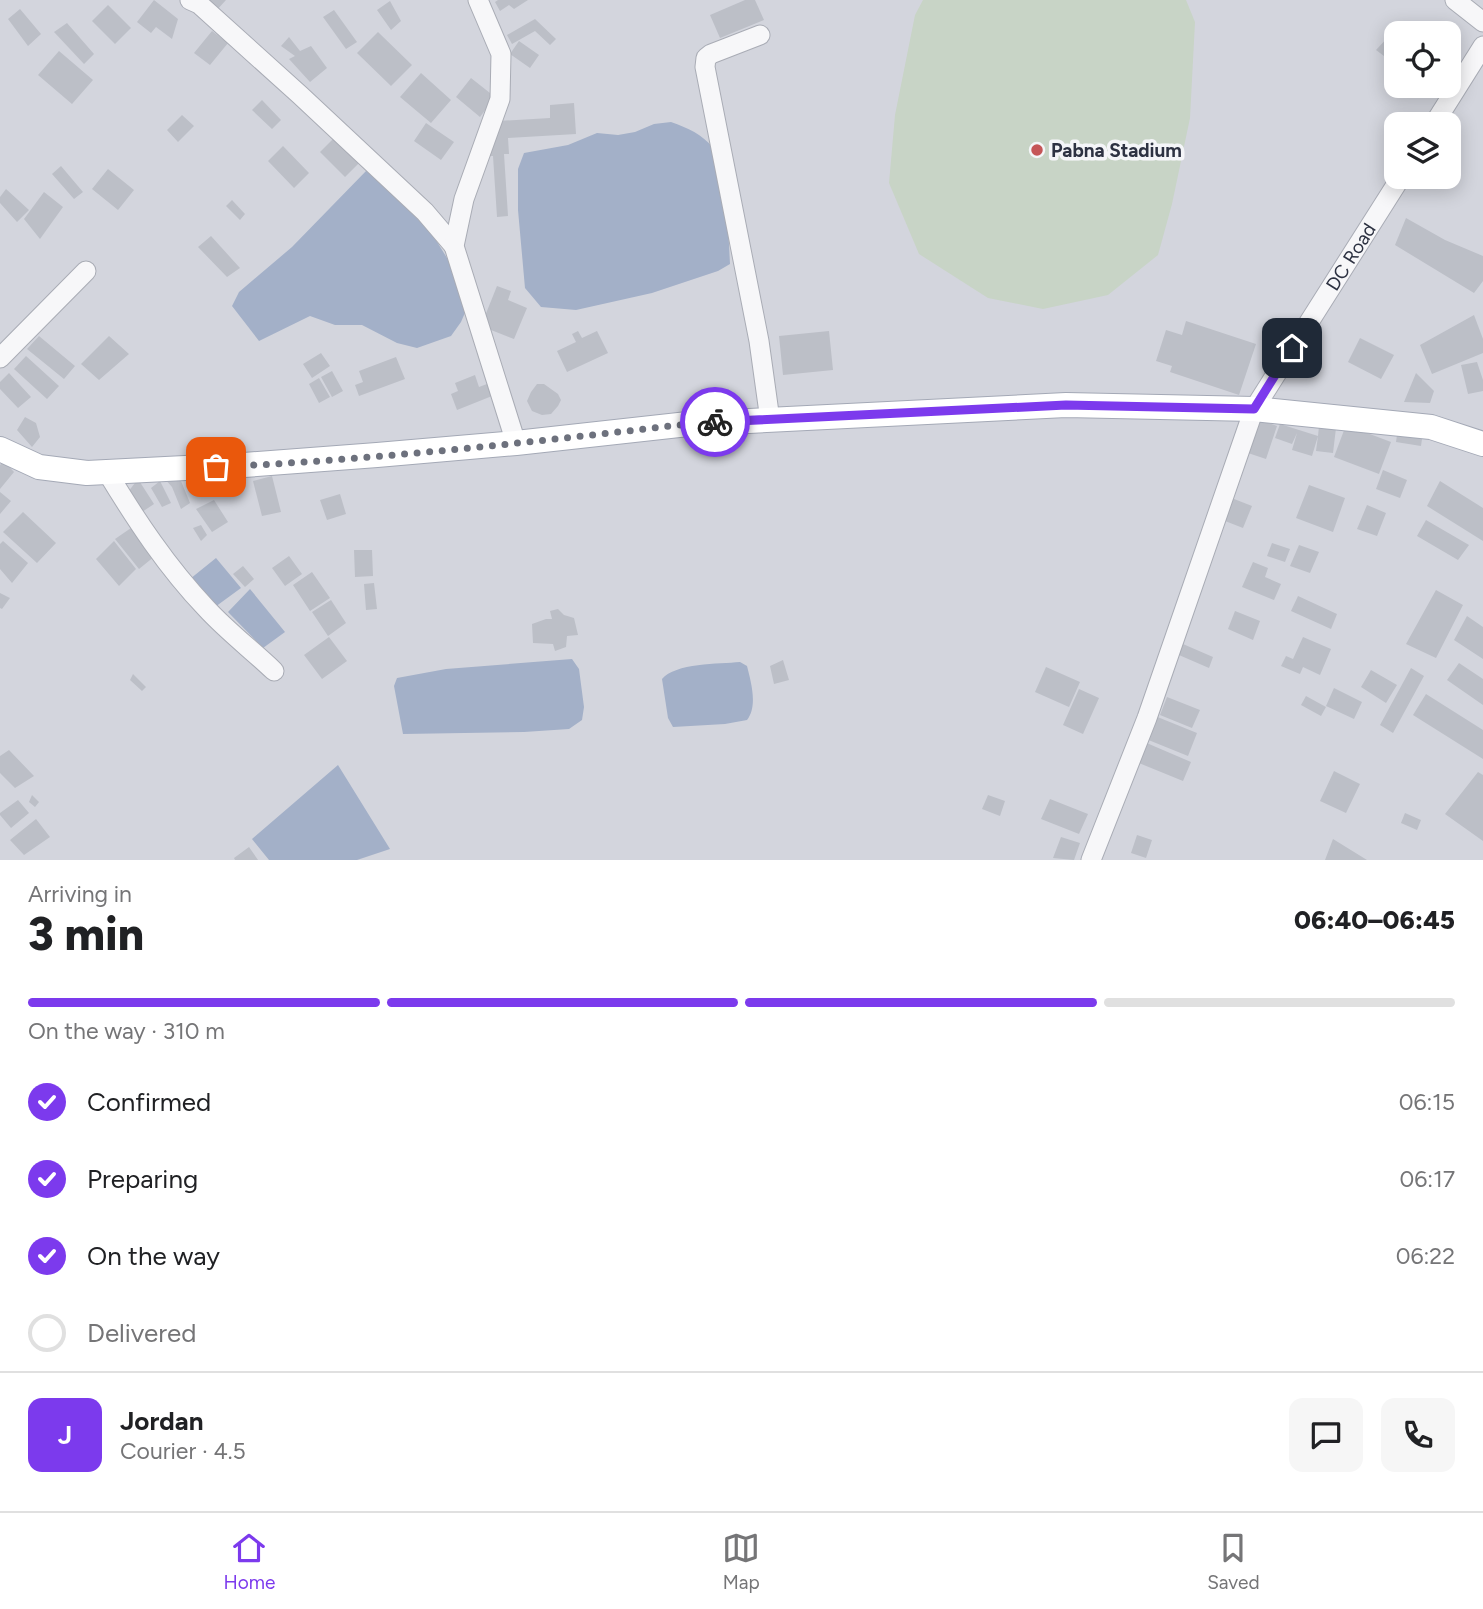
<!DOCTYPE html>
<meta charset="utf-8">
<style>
:root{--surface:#fff;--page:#f6f6f6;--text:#202124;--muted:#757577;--line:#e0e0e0;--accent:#7c3aed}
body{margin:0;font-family:Figtree,sans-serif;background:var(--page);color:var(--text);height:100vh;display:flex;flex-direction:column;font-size:26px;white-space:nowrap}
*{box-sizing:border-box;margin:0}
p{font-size:23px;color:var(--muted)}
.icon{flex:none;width:38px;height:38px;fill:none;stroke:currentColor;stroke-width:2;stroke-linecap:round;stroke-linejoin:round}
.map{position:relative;height:860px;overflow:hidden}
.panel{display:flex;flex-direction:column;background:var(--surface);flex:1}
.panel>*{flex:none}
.tools{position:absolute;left:1384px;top:21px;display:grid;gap:14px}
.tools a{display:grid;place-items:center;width:77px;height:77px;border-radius:14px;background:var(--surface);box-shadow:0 4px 18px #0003;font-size:35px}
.pin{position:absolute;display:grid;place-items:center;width:60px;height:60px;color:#fff;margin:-30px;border-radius:14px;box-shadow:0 4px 10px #0006}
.courier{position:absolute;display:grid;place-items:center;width:70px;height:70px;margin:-35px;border:5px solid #7c3aed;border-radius:50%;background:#fff;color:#222;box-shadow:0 2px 9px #0007}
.overview em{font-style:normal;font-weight:800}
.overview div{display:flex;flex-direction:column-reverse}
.overview{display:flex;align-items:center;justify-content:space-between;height:119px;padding:0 28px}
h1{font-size:46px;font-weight:800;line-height:52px}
.bar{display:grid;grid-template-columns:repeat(4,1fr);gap:10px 7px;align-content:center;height:84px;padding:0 28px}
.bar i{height:9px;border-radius:5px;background:var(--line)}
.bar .on{background:var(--accent)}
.bar p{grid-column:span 4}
.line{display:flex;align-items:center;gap:18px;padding:0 28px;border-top:2px solid var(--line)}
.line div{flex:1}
.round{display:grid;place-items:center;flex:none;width:74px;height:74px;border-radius:14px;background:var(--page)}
ol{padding:0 28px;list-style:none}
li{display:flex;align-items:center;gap:21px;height:77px}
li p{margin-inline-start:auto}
li .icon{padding:7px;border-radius:50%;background:var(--accent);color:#fff;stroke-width:4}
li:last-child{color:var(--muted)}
li i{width:38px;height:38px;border:4px solid var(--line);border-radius:50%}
.tab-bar{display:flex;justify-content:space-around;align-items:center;height:98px;border-top:2px solid var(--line);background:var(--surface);font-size:19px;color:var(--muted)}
.tab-bar a{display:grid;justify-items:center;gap:4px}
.tab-bar .on{color:var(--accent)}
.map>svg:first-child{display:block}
.built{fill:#d3d5dd;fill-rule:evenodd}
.green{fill:#c8d4c6}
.water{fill:#a3b0c8}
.building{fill:#bcbfc7}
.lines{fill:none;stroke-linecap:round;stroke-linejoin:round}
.minor-casing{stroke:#a9acb5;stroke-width:21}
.major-casing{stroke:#a4a9b6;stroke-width:26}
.minor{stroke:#f7f7f9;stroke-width:19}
.major{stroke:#fff;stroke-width:24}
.done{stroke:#6d717d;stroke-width:7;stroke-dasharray:0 12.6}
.route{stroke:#7c3aed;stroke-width:9}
.poi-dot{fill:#c55557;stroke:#f4f5f8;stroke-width:2.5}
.labels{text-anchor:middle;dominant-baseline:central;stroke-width:7;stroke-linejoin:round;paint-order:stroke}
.poi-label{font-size:19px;font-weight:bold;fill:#2d3242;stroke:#f4f5f8;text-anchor:start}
.street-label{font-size:19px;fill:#2d3242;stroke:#f4f5f8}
</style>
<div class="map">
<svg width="1483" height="860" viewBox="0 0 1483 860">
<rect width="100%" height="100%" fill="#e4e6eb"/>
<!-- built -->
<path class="built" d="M0,0h1483v860h-1483zM1396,33h53v53h-53zM1396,124h53v53h-53z"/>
<!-- green -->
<path class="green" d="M923,0h263l9,22 -5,96 -18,86 -14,51 -50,40 -65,14 -55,-11 -69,-44 -30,-71 6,-68 20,-100z"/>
<!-- water -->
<path class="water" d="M671,122c17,6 31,12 42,26l15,77 2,39 -12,7 -66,22 -76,17 -35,-3 -16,-19 -7,-78v-41l6,-16 44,-8 29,-12 21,2 17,-3 19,-8z
M367,170l64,62 24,39 12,37 -6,14 -10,14 -34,12 -20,-5 -35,-18h-27l-25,-9 -51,25 -27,-35 7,-14 53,-45z
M216,558l25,30 -26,19 -25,-28z
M250,589l35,43 -22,16 -35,-36z
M572,659l7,10 5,38 -2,13 -13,9 -45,3 -121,2 -9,-48 3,-8 49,-9z
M740,662l7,4c4,16 11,40 0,54l-22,4 -52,3 -5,-9 -6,-39c13,-16 57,-15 78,-17z
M338,765l52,84 -33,11h-88l-17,-21z"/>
<!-- building -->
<path class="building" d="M154,0l24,19 -6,20 -16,-12 -5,6 -14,-11z
M202,0h24l-11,12z
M498,0h30l-14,9 -5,-4 -9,6 -5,-9z
M745,0h10l9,20 -44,18 -10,-23z
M390,1l11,20 -10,9 -14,-20z
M108,5l23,23 -16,16 -23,-23z
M20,9l21,25 -13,12 -20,-27z
M334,10l23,32 -11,7 -23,-32z
M535,19l21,20 -6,6 -15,-14 -23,13 -5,-9z
M67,23l27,31 -10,10 -30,-32z
M212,31l16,12 -18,22 -16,-12z
M378,32l34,33 -21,21 -34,-33z
M1390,35l6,6 -12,15 -8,-6z
M289,37l11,14 11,-5 16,22 -17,14 -21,-23 6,-3 -14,-10z
M519,41l20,14 -9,13 -20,-14z
M59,51l34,29 -21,24 -34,-29z
M421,73l30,27 -20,23 -31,-26z
M471,78l24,19 -15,20 -24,-20z
M262,100l19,20 -9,9 -20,-19z
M574,103l2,31 -68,4 1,16h-5l4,62 -11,1 -4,-61h-6l-1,-19 12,-1v-15l52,-3v-13z
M182,115l12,11 -16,16 -11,-12z
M426,123l28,19 -13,18 -27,-19z
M334,138l25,25 -14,14 -25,-25z
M283,146l26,27 -15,15 -26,-27z
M61,166l22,26 -9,7 -22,-25z
M108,169l26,21 -16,20 -26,-21z
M6,189l23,21 -12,12 -17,-19v-6z
M44,192l19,15 -23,32 -16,-20z
M232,200l13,14 -5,6 -14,-14z
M1406,218l39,22 38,16v25l-9,12 -79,-48z
M211,236l29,32 -13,9 -29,-30z
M497,286l14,5 -3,9 19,8 -13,31 -33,-13z
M1474,315l9,24v14l-51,21 -12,-29z
M1186,321l70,23 -17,51 -69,-23 2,-6 -16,-5 10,-31 16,5z
M578,331l4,7 15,-7 11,22 -41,19 -10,-21 19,-9 -4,-8z
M829,331l4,39 -50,5 -4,-39z
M39,336l36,30 -11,13 -37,-30z
M109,336l20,18 -30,26 -18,-16z
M1360,338l34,17 -13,24 -33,-17z
M321,353l9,13 -18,12 -9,-14z
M26,356l33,30 -12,13 -33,-30z
M396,357l9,22 -46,17 -4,-11 8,-3 -4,-11z
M1477,362l6,18v11l-15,3 -7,-29z
M332,371l11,20 -11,6 -11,-20z
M9,373l22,24 -13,11 -18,-19v-7z
M1416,373l18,18 -4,12 -26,-1z
M475,375l4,12 8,-3 5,12 -35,14 -6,-16 7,-3 -3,-8z
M319,378l11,19 -11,6 -10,-19z
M537,384h7l14,10 3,6 -3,6 -7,8 -9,1 -10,-4 -5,-10 4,-9z
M25,417l11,6 4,14 -8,10 -15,-17z
M1254,418l23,8 -11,33 -24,-8z
M1280,424l38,12 1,-10 17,2 -3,25 -17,-2 2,-15 -6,20 -20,-6 5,-17 -5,11 -17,-6z
M1346,425l45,17 -12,32 -45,-17z
M1398,428l25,4 -2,14 -25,-4z
M4,461l10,11 -14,17v-24z
M1383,470l24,10 -7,18 -24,-9z
M167,473l14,8 9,22 -9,6 -9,-22 -8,-9z
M272,476l9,36 -19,4 -9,-35z
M138,479l16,25 -15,10 -11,-22z
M160,481l11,22 -9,4 -11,-19z
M1440,481l43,27v33l-56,-35z
M1309,485l36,13 -12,34 -37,-14z
M0,492l11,9 -11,13z
M340,494l6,20 -19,6 -7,-20z
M1229,497l23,9 -9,22 -23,-9z
M214,500l14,22 -16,10 -16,-23z
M1367,505l19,8 -9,23 -20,-7z
M23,512l33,31 -19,20 -34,-31z
M1426,520l43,25 -11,15 -41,-24z
M201,525l6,10 -6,6 -8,-13z
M131,528l24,28 -16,13 -24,-30z
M3,541l25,22 -16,20 -12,-14v-25z
M114,541l22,28 -17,17 -23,-27z
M1272,543l18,6 -5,13 -18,-6z
M1299,545l20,7 -9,21 -20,-7z
M354,550h18l1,26 -18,1z
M289,556l13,18 -17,12 -13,-18z
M1253,562l15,6 -3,9 16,7 -7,16 -32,-13z
M243,566l11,13 -9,8 -12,-13z
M312,572l18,26 -20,13 -17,-26z
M374,583l3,26 -11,1 -2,-26z
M1436,590l27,15 -27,53 -30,-14z
M0,593l10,5 -8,11 -2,-1z
M1298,596l39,18 -6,15 -40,-18z
M331,600l15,23 -18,13 -16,-24z
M558,609l6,6 10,3 4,17 -11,1 -1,11 -11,4 -2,-7 -20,-1 -1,-19 14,-5h6l-2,-8z
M1235,611l25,10 -7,19 -25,-11z
M1467,616l16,11v32l-29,-19z
M329,637l18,24 -25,18 -18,-24z
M1303,637l28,12 -11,26 -17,-8 -3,7 -19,-8 5,-10 7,3z
M1176,641l37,16 -4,11 -37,-16z
M783,660l6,20 -15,4 -4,-18z
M1459,663l24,16v26l-36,-25z
M1046,667l34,15 -11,25 -34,-15z
M1411,668l13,8 -31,57 -13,-8z
M1371,670l26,15 -11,18 -25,-16z
M133,674l13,13 -4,4 -12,-11z
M1334,688l28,14 -8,17 -28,-13z
M1079,689l20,9 -16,36 -20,-9z
M1426,694l57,36v29l-70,-44z
M1306,696l20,11 -5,9 -20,-11z
M1167,697l33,13 -8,18 -32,-13z
M1155,716l42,17 -9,23 -42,-17z
M1142,741l49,21 -8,19 -49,-20z
M9,750l25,26 -19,12 -15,-15v-17z
M1334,771l26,13 -14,29 -26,-12z
M1478,772l5,3v66l-38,-27z
M32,795l7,7 -4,5 -6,-5z
M988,795l17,6 -5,15 -18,-7z
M1050,799l38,15 -9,20 -38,-15z
M18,800l11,13 -18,15 -11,-13v-2z
M1405,813l16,7 -4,10 -16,-7z
M36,819l14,18 -26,18 -14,-15z
M1137,835l15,5 -6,18 -15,-5z
M1061,837l19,6 -6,17 -21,-2z
M1333,839l34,21h-42z
M249,847l9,13h-23l-1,-2z"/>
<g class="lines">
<!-- minor casing -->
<g class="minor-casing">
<g id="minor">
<path d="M190,0l9,4 101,91 125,117 29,34"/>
<path d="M478,0l23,54 -1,45 -36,100 -10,47 62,197"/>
<path d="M1455,0l28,22"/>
<path d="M760,35l-49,19 -5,4 -1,9 54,274 11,79"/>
<path d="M1434,124l49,-78"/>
<path d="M0,358l86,-87"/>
<path d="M107,472c29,48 60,95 99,136 21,23 46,42 68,63"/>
<path id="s1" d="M1091,860l56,-142 107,-309 147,-232"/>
</g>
</g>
<!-- major casing -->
<g class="major-casing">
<path id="major" d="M0,449l39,18 48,6 157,-8 133,-10 139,-12 172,-19 378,-19 188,4 177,18 52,17"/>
</g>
<!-- minor -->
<use href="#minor" class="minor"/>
<!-- major -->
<use href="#major" class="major"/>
</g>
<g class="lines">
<!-- done -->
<path class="done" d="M216,467c158,-7 316,-25 472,-43l27,-2"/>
<!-- route -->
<path class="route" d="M715,422l351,-17 188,4 38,-61"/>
</g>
<!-- markers -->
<circle class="poi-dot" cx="1037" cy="150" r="7"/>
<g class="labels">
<!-- poi labels -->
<g class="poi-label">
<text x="1051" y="150">Pabna Stadium</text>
</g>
<!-- street labels -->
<g class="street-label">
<text stroke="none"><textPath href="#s1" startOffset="660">DC Road</textPath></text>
</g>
</g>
</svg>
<div class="tools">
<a><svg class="icon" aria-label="locate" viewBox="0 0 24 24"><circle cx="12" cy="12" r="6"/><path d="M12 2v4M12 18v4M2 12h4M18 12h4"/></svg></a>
<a><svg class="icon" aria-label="layers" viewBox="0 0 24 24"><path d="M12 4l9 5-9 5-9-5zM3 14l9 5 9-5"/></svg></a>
</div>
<div class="pin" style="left:216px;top:467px;background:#ea580c"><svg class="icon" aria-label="bag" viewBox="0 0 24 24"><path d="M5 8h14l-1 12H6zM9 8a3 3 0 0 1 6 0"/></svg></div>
<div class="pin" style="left:1292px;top:348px;background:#1f2937"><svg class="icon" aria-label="home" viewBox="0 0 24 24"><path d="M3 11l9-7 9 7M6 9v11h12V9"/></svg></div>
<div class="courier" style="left:715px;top:422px"><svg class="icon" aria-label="bike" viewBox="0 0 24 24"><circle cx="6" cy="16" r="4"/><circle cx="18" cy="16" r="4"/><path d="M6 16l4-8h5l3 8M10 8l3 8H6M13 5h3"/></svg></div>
</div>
<section class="panel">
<div class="overview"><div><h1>3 min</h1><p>Arriving in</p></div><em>06:40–06:45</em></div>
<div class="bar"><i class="on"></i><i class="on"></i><i class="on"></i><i></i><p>On the way · 310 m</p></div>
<ol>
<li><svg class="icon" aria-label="check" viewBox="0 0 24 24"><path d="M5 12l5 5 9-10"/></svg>Confirmed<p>06:15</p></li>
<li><svg class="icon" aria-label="check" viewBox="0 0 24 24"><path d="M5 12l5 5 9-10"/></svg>Preparing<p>06:17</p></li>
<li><svg class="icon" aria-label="check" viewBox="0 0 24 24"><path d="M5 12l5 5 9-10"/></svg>On the way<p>06:22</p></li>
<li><i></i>Delivered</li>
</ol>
<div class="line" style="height:126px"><b class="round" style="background:var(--accent);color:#fff">J</b><div><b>Jordan</b><p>Courier · 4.5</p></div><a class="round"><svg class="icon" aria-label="chat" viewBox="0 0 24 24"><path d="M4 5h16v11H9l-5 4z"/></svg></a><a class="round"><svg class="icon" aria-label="phone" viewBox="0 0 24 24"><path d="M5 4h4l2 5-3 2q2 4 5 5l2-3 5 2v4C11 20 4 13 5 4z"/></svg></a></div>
</section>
<nav class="tab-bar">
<a class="on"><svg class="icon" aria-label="home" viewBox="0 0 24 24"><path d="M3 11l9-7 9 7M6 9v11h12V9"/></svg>Home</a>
<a><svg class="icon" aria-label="map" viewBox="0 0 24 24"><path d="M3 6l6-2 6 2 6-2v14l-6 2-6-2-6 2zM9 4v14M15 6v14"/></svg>Map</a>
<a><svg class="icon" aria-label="saved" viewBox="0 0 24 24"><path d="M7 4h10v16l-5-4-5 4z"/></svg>Saved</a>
</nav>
